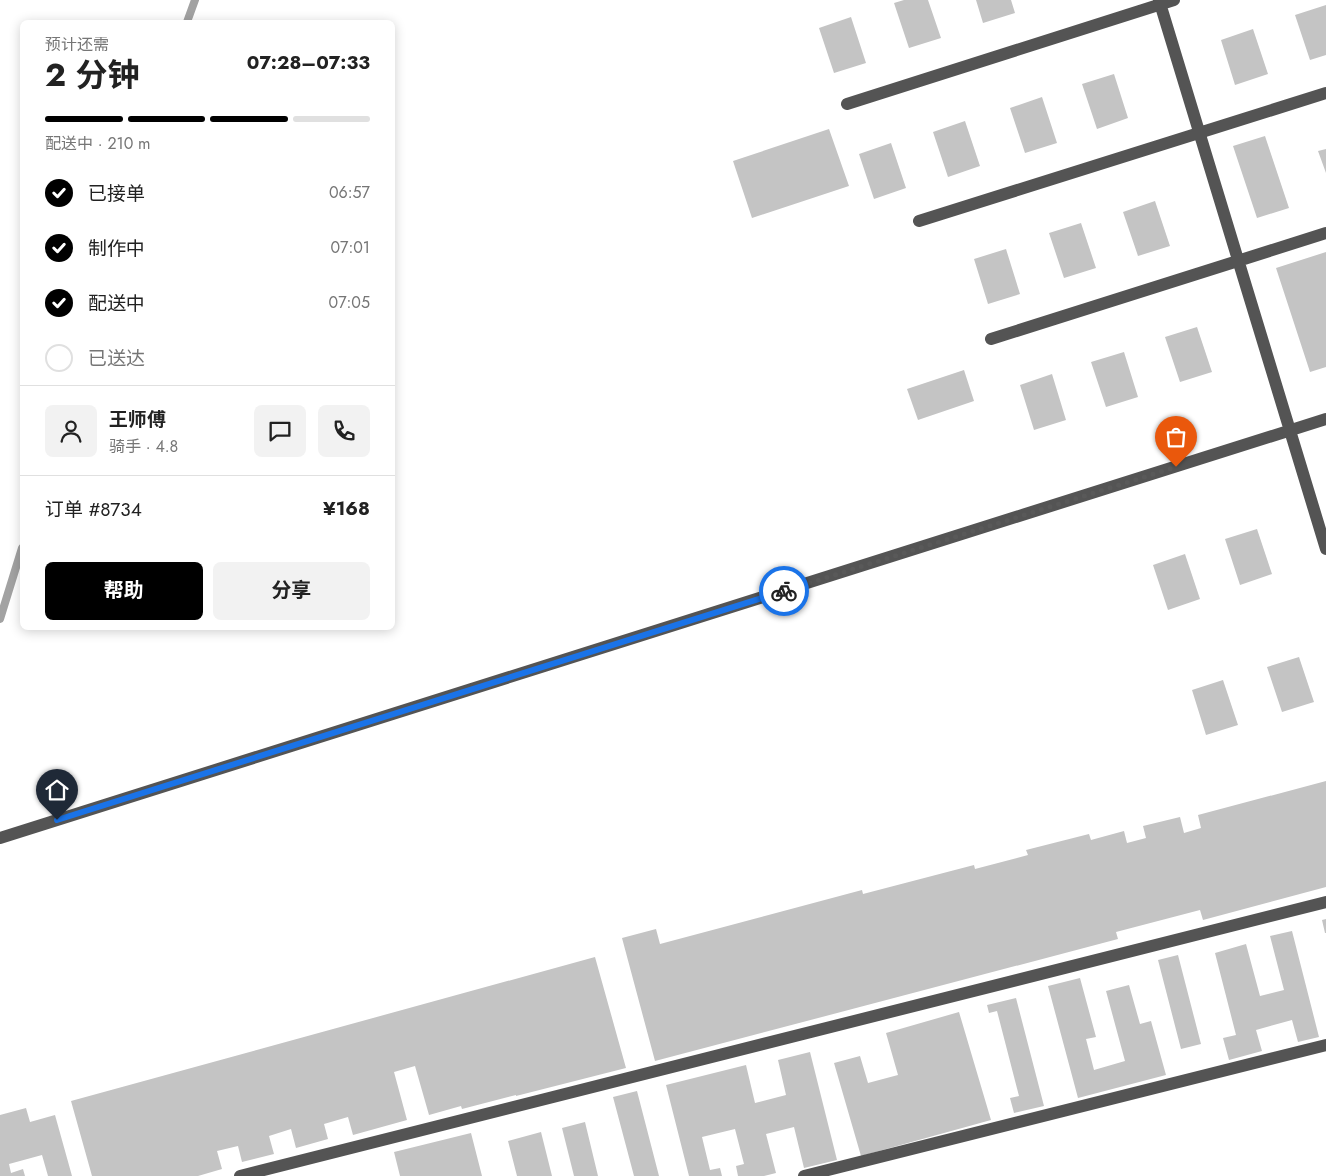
<!DOCTYPE html>
<html lang="zh">
<meta charset="utf-8">
<style>
:root{--surface:#fff;--page:#f2f2f2;--text:#222;--muted:#767676;--line:#e0e0e0;--accent:#000}
body{margin:0;font-family:Jost,"Noto Sans SC",sans-serif;background:var(--page);color:var(--text);height:100vh;display:flex;flex-direction:column;font-size:19px;white-space:nowrap}
*{box-sizing:border-box;margin:0}
p{font-size:16px;color:var(--muted)}
.icon{flex:none;width:28px;height:28px;fill:none;stroke:currentColor;stroke-width:2;stroke-linecap:round;stroke-linejoin:round}
.map{position:relative;flex:1;overflow:hidden}
.panel{position:absolute;left:20px;top:20px;width:375px;height:610px;display:flex;flex-direction:column;background:var(--surface);border-radius:8px;box-shadow:0 2px 12px #0003}
.panel>*{flex:none}
.pin{position:absolute;display:grid;place-items:center;width:42px;height:42px;color:#fff;margin:-51px -21px;border-radius:50% 50% 50% 0;rotate:-45deg;box-shadow:0 0 5px #0007}
.pin .icon{rotate:45deg}
.courier{position:absolute;display:grid;place-items:center;width:50px;height:50px;margin:-25px;border:4px solid #1a73e8;border-radius:50%;background:#fff;color:#222;box-shadow:0 1px 6px #0007}
.head em{font-style:normal;font-weight:700}
.head div{display:flex;flex-direction:column-reverse}
.head{display:flex;align-items:center;justify-content:space-between;height:85px;padding:0 25px}
h1{font-size:32px;font-weight:700;line-height:38px}
.bar{display:grid;grid-template-columns:repeat(4,1fr);gap:8px 5px;align-content:center;height:60px;padding:0 25px}
.bar i{height:6px;border-radius:4px;background:var(--line)}
.bar .current{background:var(--accent)}
.bar p{grid-column:span 4}
.line{display:flex;align-items:center;gap:12px;padding:0 25px;border-top:1px solid var(--line)}
.line div{flex:1}
.round{display:grid;place-items:center;flex:none;width:52px;height:52px;border-radius:8px;background:var(--page)}
ol{padding:0 25px;list-style:none}
li{display:flex;align-items:center;gap:15px;height:55px}
li p{margin-inline-start:auto}
li .icon{padding:5px;border-radius:50%;background:var(--accent);color:#fff;stroke-width:4}
li:last-child{color:var(--muted)}
li i{width:28px;height:28px;border:2px solid var(--line);border-radius:50%}
.button{display:flex;gap:10px;margin-top:auto;padding:10px 25px}
.button a{flex:1;height:58px;border-radius:8px;background:var(--accent);color:#fff;font-size:20px;font-weight:700;line-height:58px;text-align:center}
.button a+a{background:var(--page);color:var(--text)}
.map>svg:first-child{display:block}
.lines{fill:none;stroke-linecap:round;stroke-linejoin:round}
.stream{stroke:#a2a2a2;stroke-width:8}
.building{fill:#c4c4c4}
.minor{stroke:#545454;stroke-width:12}
.done{stroke:#595959;stroke-width:5;stroke-dasharray:0 9}
.route{stroke:#1a73e8;stroke-width:6}
</style>
<div class="map">
<svg width="1326" height="1176" viewBox="0 0 1326 1176">
<rect width="100%" height="100%" fill="#fff"/>
<g class="lines">
<!-- stream -->
<path class="stream" d="M187,22l8,-22
M0,619l22,-71"/>
</g>
<!-- building -->
<path class="building" d="M904,0h24l13,38 -32,10 -15,-45z
M976,0h35l4,13 -32,10z
M1326,5v50l-16,5 -15,-45z
M851,17l15,46 -32,10 -15,-45z
M1253,29l15,45 -33,11 -14,-45z
M1114,74l14,44 -31,11 -15,-45z
M1042,97l15,46 -32,10 -15,-45z
M965,121l15,45 -32,11 -15,-45z
M829,129l20,57 -97,32 -19,-57z
M1265,136l24,72 -32,10 -24,-72z
M891,143l15,45 -32,11 -15,-45z
M1326,149v24l-8,-22z
M1155,201l15,45 -32,10 -15,-44z
M1081,223l15,45 -32,10 -15,-45z
M1006,249l14,45 -32,10 -14,-45z
M1326,252v115l-16,5 -34,-104z
M1197,327l15,45 -32,10 -15,-45z
M1124,352l14,45 -32,10 -15,-45z
M964,370l10,31 -56,19 -11,-31z
M1052,374l14,46 -32,10 -14,-45z
M1257,529l15,45 -32,11 -15,-46z
M1185,554l15,45 -32,11 -15,-45z
M1299,657l15,45 -32,10 -15,-45z
M1223,680l15,45 -32,10 -14,-45z
M1326,781v106l-123,33 -3,-10 -84,22 2,7 -463,122 -33,-123 34,-9 4,15 202,-54 1,4 111,-29 1,4 53,-14 -2,-5 63,-16 2,6 33,-9 3,12 19,-5 -3,-12 37,-9 4,16 17,-5 -3,-13z
M1326,919v14h-1l-3,-13z
M1292,931l27,106 -21,5 -6,-22 -36,10 6,21 -33,9 -6,-22 13,-3 -21,-82 31,-9 14,52 24,-6 -14,-54z
M1178,955l23,89 -20,5 -23,-89z
M595,957l31,111 -110,28v-1l-54,14 -1,-3 -32,9 -14,-49 -21,6 13,48 -54,15 -5,-18 -24,7 4,15 -32,9 -5,-19 -22,7 5,18 -32,8 -4,-16 -21,5 5,18 -24,7h-106l-21,-75z
M1080,978l16,59 -10,2 8,31 31,-9 -19,-70 23,-6 11,39 11,-3 15,54 -88,23 -30,-112z
M1016,998l28,108 -30,7 -4,-15 9,-2 -22,-85 -8,2 -2,-8z
M959,1012l32,108 -130,36 -27,-93 26,-7 8,27 30,-8 -12,-42z
M810,1052l27,108 -33,8 -10,-41 -28,7 10,39 -12,3h-26l-2,-10 8,-2 -9,-35 -33,8 8,33 10,-2 2,8h-33l-23,-91 80,-20 9,38 31,-8 -8,-35z
M637,1091l22,85h-25l-21,-79z
M26,1108l4,14 25,-7 17,61h-24l-6,-21 -33,9 2,9 12,-4 2,7h-25v-61z
M585,1122l13,54h-24l-12,-48z
M541,1132l11,44h-35l-9,-35z
M471,1133l11,43h-82l-6,-24z"/>
<g class="lines">
<!-- minor -->
<path class="minor" d="M1159,0l167,549
M847,104l327,-104
M919,221l407,-128
M991,339l335,-106
M0,838l1326,-419
M240,1176l1086,-274
M804,1176l522,-131"/>
</g>
<g class="lines">
<!-- done -->
<path class="done" d="M784,591l392,-124"/>
<!-- route -->
<path class="route" d="M57,820l727,-229"/>
</g>
</svg>
<div class="pin" style="left:1176px;top:467px;background:#ea580c"><svg class="icon" aria-label="bag" viewBox="0 0 24 24"><path d="M5 8h14l-1 12H6zM9 8a3 3 0 0 1 6 0"/></svg></div>
<div class="pin" style="left:57px;top:820px;background:#1f2937"><svg class="icon" aria-label="home" viewBox="0 0 24 24"><path d="M3 11l9-7 9 7M6 9v11h12V9"/></svg></div>
<div class="courier" style="left:784px;top:591px"><svg class="icon" aria-label="bike" viewBox="0 0 24 24"><circle cx="6" cy="16" r="4"/><circle cx="18" cy="16" r="4"/><path d="M6 16l4-8h5l3 8M10 8l3 8H6M13 5h3"/></svg></div>
<section class="panel">
<div class="head"><div><h1>2 分钟</h1><p>预计还需</p></div><em>07:28–07:33</em></div>
<div class="bar"><i class="current"></i><i class="current"></i><i class="current"></i><i></i><p>配送中 · 210 m</p></div>
<ol>
<li><svg class="icon" aria-label="check" viewBox="0 0 24 24"><path d="M5 12l5 5 9-10"/></svg>已接单<p>06:57</p></li>
<li><svg class="icon" aria-label="check" viewBox="0 0 24 24"><path d="M5 12l5 5 9-10"/></svg>制作中<p>07:01</p></li>
<li><svg class="icon" aria-label="check" viewBox="0 0 24 24"><path d="M5 12l5 5 9-10"/></svg>配送中<p>07:05</p></li>
<li><i></i>已送达</li>
</ol>
<div class="line" style="height:90px"><a class="round"><svg class="icon" aria-label="person" viewBox="0 0 24 24"><circle cx="12" cy="8" r="4"/><path d="M4 21q1-7 8-7t8 7"/></svg></a><div><b>王师傅</b><p>骑手 · 4.8</p></div><a class="round"><svg class="icon" aria-label="chat" viewBox="0 0 24 24"><path d="M4 5h16v11H9l-5 4z"/></svg></a><a class="round"><svg class="icon" aria-label="phone" viewBox="0 0 24 24"><path d="M5 4h4l2 5-3 2q2 4 5 5l2-3 5 2v4C11 20 4 13 5 4z"/></svg></a></div>
<div class="line" style="height:65px"><div>订单 #8734</div><b>¥168</b></div>
<div class="button"><a>帮助</a><a>分享</a></div>
</section>
</div>
